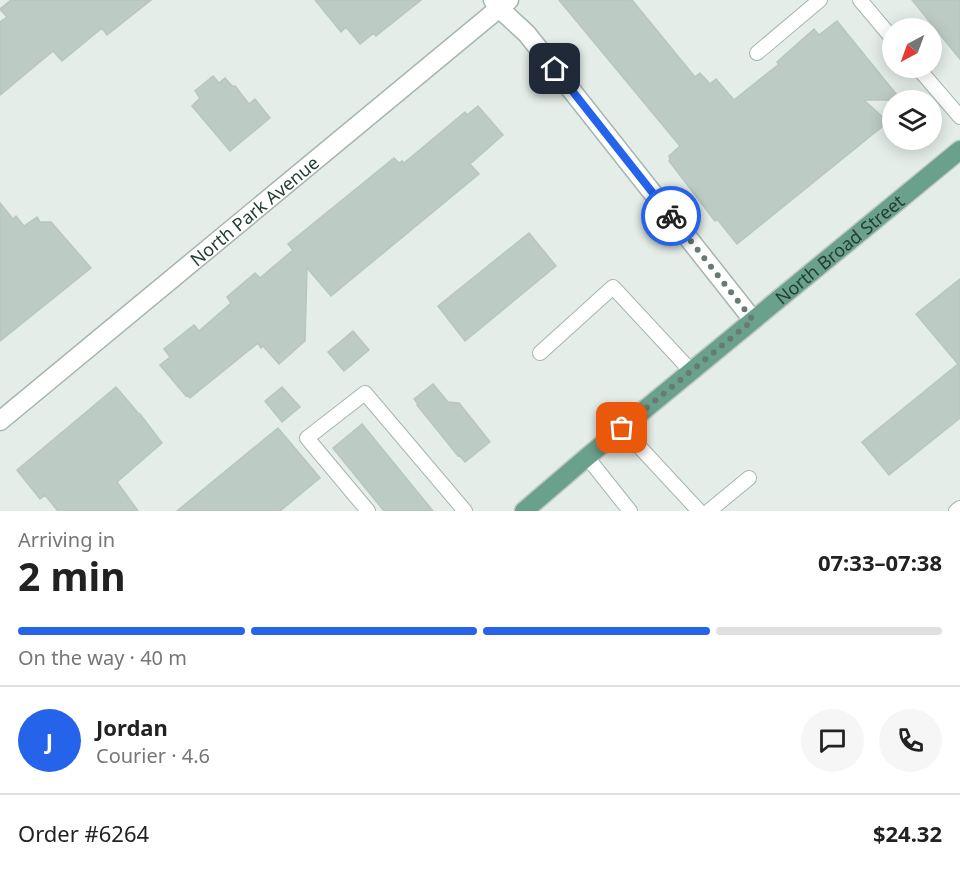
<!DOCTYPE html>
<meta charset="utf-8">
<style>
:root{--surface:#fff;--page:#f6f6f6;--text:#222;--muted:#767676;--line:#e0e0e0;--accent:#2563eb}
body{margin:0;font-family:"Noto Sans",sans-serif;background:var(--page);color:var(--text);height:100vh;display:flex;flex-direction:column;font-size:22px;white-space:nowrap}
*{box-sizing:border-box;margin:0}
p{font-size:20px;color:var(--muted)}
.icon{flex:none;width:33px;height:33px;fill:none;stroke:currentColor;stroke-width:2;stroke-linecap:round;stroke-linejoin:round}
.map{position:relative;height:511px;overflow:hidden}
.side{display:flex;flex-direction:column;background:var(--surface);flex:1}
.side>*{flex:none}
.needle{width:39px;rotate:221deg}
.tools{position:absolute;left:882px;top:18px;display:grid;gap:12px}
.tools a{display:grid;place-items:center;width:60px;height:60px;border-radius:50%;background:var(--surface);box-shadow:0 3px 15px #0003;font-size:30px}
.pin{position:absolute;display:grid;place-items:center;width:51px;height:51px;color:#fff;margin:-26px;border-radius:12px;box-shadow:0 3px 9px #0006}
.courier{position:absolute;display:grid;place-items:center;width:60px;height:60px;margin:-30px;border:4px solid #2563eb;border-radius:50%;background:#fff;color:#222;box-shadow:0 2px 8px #0007}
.head em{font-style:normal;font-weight:700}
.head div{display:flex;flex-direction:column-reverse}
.head{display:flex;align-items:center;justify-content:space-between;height:102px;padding:0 18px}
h1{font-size:39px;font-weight:700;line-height:45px}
.bar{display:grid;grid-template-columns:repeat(4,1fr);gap:9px 6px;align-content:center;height:72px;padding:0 18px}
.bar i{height:8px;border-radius:4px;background:var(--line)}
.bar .on{background:var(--accent)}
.bar p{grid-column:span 4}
.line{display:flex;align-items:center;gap:15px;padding:0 18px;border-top:2px solid var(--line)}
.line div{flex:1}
.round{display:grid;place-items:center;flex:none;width:63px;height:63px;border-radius:32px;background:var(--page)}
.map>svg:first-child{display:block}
.building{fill:#bccbc3;stroke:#b7c7be;stroke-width:1.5}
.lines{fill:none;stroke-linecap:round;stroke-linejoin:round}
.lane-casing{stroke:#a7b5ae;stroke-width:16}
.street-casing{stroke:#a7b5ae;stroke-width:21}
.primary-casing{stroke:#c2c9c6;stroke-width:21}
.lane{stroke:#fff;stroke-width:14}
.street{stroke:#fff;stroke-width:18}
.primary{stroke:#6aa18c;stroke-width:18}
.done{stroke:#677b73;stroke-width:6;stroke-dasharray:0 10.8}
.route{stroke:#2563eb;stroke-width:8}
.labels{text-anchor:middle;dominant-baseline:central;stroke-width:5;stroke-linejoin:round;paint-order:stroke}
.street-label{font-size:18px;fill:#243e34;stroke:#f5f9f6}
</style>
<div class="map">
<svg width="960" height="511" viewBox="0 0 960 511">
<rect width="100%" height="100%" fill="#e4ede8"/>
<!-- building -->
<path class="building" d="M11,0h140l-44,35 -5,-7 -40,33 -9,-10 -53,44v-73l7,-5 -7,-8z
M315,0h106l-45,36 -2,-3 -14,11 -14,-17 -5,5z
M559,0h73l63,77 5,-4 10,11 6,-5 18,21 45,-36 -2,-2 37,-33 5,6 18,-14 64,79h-37l24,22 -151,122 -20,-25 -2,2 -46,-60 1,-2 -1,-3 11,-10z
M912,0h48v59z
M213,76l6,7 6,-5 7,8h3l14,18 6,-5 15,19 -40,33 -38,-45 8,-8 -5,-7z
M478,106l25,29 -33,29 9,10 -148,122 -24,-28 -2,73 -26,23 -16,-18 -2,2 -3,-5 -68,55 -2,-3 -2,1 -26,-31 10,-8 -6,-8 30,-24 5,6 32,-28 -4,-6 28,-24 5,5 33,-28 -5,-6 106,-86 5,5 3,-2 2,2 61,-51 2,3z
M0,203l13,16 3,-3 8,10 13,-9 3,5h11l40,46 -91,73z
M529,233l27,33 -91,75 -27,-35z
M960,279v139l-71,57 -27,-33 96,-78 -42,-50z
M353,331l16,19 -25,21 -16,-19z
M433,384l15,18 11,1 31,39 -25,20 -6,-7 -1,1 -41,-51 1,-1 -4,-5z
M116,387l23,27h1l22,29 -45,39 21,29h-80l-13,-16 -5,4 -23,-29z
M282,387l18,20 -18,15 -17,-21z
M362,424l71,87h-49l-51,-63z
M278,428l42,50 -40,33h-103z"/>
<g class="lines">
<!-- lane casing -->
<g class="lane-casing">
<path id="lane" d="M860,0l32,38
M757,53l63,-53
M918,68l42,49
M540,353l73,-66 78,84
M622,428l77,83
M587,457l43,54
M368,511l-61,-73 58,-45 100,118
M709,511l40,-33
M956,511l4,-3"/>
</g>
<!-- street casing -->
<g class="street-casing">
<g id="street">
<path d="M493,0l6,8 28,26 226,286"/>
<path id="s1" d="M0,421l509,-421"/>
</g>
</g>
<!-- primary casing -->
<g class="primary-casing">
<g id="primary">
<path id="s2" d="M524,511l63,-54 373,-307"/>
</g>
</g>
<!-- lane -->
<use href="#lane" class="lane"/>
<!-- street -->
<use href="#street" class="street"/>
<!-- primary -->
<use href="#primary" class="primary"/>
</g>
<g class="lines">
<!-- done -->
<path class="done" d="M622,428l131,-108 -82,-104"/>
<!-- route -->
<path class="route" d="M555,69l116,147"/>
</g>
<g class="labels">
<!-- street labels -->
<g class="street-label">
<text stroke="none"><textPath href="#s1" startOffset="330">North Park Avenue</textPath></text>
<text stroke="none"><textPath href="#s2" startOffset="410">North Broad Street</textPath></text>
</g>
</g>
</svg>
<div class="tools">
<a><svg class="needle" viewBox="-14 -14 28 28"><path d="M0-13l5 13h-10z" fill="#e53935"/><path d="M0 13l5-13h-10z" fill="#767676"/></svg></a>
<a><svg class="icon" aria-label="layers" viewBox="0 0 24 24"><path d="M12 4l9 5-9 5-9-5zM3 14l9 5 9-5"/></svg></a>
</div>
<div class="pin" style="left:622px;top:428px;background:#ea580c"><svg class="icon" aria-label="bag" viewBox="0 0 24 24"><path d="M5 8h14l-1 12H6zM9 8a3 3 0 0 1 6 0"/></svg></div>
<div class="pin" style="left:555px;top:69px;background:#1f2937"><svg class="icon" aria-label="home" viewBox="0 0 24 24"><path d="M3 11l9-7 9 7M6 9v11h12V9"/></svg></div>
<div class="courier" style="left:671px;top:216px"><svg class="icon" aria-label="bike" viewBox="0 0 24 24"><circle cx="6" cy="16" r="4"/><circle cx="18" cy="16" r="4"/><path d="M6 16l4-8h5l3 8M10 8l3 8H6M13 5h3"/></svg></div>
</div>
<section class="side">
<div class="head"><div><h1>2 min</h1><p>Arriving in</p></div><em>07:33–07:38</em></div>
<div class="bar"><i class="on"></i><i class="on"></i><i class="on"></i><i></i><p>On the way · 40 m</p></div>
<div class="line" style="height:108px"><b class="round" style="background:var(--accent);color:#fff">J</b><div><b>Jordan</b><p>Courier · 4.6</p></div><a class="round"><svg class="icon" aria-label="chat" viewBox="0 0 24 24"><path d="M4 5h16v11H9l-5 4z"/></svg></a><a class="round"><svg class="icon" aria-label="phone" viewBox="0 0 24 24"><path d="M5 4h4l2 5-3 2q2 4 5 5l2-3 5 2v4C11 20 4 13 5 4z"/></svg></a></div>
<div class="line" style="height:78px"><div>Order #6264</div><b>$24.32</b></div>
</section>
